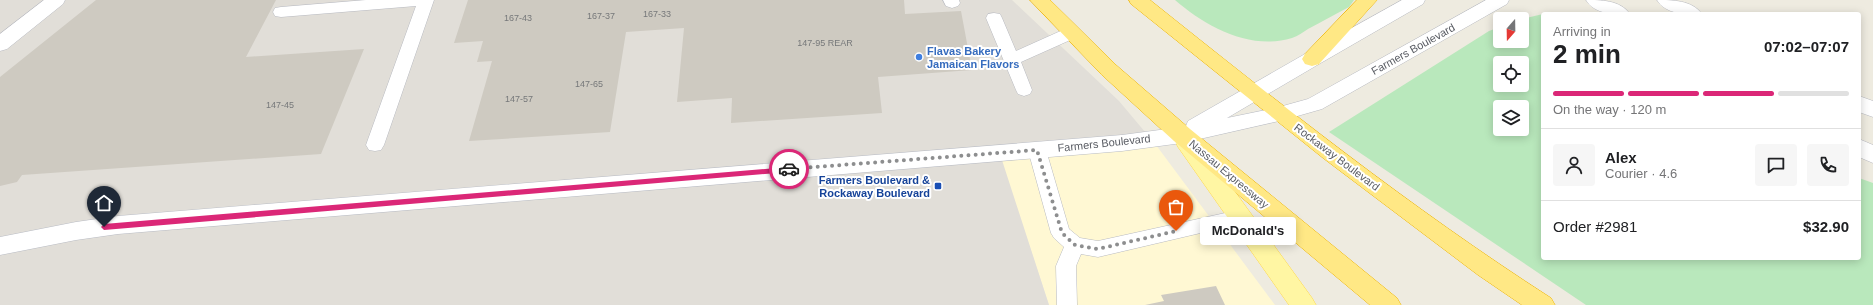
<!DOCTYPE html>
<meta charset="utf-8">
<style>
:root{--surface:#fff;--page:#f6f6f6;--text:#202124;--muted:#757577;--line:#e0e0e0;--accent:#db2777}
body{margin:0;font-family:Helvetica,sans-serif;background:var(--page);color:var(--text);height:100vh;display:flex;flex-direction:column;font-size:15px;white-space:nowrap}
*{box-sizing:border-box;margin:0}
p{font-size:13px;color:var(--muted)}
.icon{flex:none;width:22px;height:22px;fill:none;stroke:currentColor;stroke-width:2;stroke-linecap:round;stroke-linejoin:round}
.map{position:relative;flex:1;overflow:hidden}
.side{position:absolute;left:1541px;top:12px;width:320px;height:248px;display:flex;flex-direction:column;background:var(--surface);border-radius:4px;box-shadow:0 2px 10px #0003}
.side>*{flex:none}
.needle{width:26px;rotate:200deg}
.tools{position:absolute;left:1493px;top:12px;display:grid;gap:8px}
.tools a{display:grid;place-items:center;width:36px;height:36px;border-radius:4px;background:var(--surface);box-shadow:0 2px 10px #0003;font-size:20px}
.pin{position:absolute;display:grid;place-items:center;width:34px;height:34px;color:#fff;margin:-41px -17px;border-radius:50% 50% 50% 0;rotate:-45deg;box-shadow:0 0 4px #0007}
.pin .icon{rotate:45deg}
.courier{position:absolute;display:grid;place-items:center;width:40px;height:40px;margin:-20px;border:3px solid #db2777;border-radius:50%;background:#fff;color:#222;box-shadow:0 1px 5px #0007}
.bubble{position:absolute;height:28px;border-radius:4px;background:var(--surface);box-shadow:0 2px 10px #0003;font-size:13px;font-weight:700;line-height:28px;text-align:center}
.summary em{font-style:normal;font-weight:700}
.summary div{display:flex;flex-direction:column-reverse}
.summary{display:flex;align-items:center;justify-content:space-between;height:68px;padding:0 12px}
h1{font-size:26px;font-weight:700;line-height:30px}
.bar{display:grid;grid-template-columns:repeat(4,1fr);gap:6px 4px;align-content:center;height:48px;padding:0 12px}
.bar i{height:5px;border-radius:3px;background:var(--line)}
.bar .current{background:var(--accent)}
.bar p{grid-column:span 4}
.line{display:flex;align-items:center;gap:10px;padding:0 12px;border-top:1px solid var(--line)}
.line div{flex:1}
.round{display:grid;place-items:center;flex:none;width:42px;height:42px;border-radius:4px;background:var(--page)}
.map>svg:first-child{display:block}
.commercial{fill:#fff8d3}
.industrial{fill:#e1ded8}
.green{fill:#b9e8bc;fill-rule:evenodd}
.building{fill:#cecac1}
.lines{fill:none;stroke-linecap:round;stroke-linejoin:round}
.lane-casing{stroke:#b8bac1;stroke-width:1}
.street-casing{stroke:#b8bac1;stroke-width:1}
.secondary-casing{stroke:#b9bcc4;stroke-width:1}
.primary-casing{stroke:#ffd747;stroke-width:1}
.highway-casing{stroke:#edb200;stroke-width:1}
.lane{fill:#fff;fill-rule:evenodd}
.street{fill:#fff;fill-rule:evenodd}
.secondary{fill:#fff;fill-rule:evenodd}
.primary{fill:#fff6a3;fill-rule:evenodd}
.highway{fill:#ffe885;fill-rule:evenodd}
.route{fill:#db2777}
.done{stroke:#8d8e8f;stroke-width:4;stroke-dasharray:0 7.2}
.shop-dot{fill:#3f7fe0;stroke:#fff;stroke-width:1.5}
.transit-dot{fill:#1a4fb4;stroke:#fff;stroke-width:1.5}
.labels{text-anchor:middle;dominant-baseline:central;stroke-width:4;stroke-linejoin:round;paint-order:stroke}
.number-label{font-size:9px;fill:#76787a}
.street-label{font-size:11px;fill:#595c63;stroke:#fff}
.shop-label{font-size:11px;font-weight:bold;fill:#366cbe;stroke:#fff;text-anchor:start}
.transit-label{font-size:11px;font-weight:bold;fill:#164399;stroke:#fff;text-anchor:end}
</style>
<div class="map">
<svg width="1873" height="305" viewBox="0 0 1873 305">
<rect width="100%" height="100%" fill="#eeebe0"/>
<!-- commercial -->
<path class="commercial" d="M1156,145l119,160h-226l-49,-148z"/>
<!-- industrial -->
<path class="industrial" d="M0,0h1012l107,101 37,44 -155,12 48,148h-1049z"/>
<!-- green -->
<path class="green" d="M1175,0h179l-5,7c-14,7 -27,15 -41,22 -5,3 -10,7 -16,9 -42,13 -87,-12 -117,-38z
M1543,14v244h316v-80l14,5v122h-287l-257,-173 160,-101 11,-4v14h22v-22zM1500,63h22v22h-22zM1500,107h22v22h-22z"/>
<!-- building -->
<path class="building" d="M96,0h180l-30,57 118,-8 -43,105 -299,21 -5,7 -17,4v-109z
M468,0h436l1,14 56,-3 11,59 -94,7 4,36 -151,10 1,-25 -55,4 7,-74 -58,4 -16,100 -141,9 23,-80 -15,1 6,-21 -29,2z
M1216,286l9,19h-80l19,-4 -3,-6z"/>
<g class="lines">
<!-- lane casing -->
<g class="lane-casing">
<path id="lane" d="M366,0h68l-50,145 -3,5 -6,1 -6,-1 -3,-5 50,-139 -135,11 -6,-1 -2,-4 2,-4 6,-1z
M943,0h16l1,3 -2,3 -6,2 -6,-2z
M994,13l6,1 2,4 14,33 49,-22 6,-1 6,1 2,4 -2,4 -56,25 11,28 -2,4 -6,2 -6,-2 -2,-4 -30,-72 2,-4z
M1037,143l6,2 3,5 23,79 11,9 18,3 141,-31 7,2 3,5 -3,5 -7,2 -141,33 -17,-3 -5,12 1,39h-20l-1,-39 8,-19 -10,-9 -3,-5 -23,-83 3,-5z"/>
</g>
<!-- street casing -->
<g class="street-casing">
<path id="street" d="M44,0h21l-2,4 -56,45 -7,2v-17z
M1402,0h23l-2,4 -104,60 -7,2 -7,-2 -3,-5 3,-5z
M1486,0h23l-2,4 -185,105 -42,12 -8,-2 -3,-5 3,-5 36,-10z
M1586,0c15,0 34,0 44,14 -16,0 -35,1 -44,-14z
M1657,0c15,0 35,0 45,14 -16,0 -36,1 -45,-14z
M1859,96l14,5v16l-14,-5z
M1859,139l14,6v18l-14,-6z"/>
</g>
<!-- secondary casing -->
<g class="secondary-casing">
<path id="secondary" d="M1312,52l7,2 3,5 -3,5 -92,54 53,-11 8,2 3,5 -3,5 -106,24 -60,8 -1004,83 -42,6 -76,15v-18l76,-15 42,-6 1004,-81 60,-8 4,-1 2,-5 117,-67z"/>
</g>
<!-- primary casing -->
<g class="primary-casing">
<path id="primary" d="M1186,133l8,2 118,163 4,7h-27l-111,-158 -3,-6 3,-6z"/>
</g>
<!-- highway casing -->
<g class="highway-casing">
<path id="highway" d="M1030,0h20l66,65 74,64 207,169 4,7h-31l-196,-164 -72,-66z
M1129,0h21c130,104 261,208 401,298l4,7h-33l-44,-30 -155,-117 -192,-154z
M1357,0h20l-58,64 -7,2 -7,-2 -3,-5 3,-5z"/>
</g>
<!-- lane -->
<use href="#lane" class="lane"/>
<!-- street -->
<use href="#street" class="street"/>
<!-- secondary -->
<use href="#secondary" class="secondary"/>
<!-- primary -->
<use href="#primary" class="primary"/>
<!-- highway -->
<use href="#highway" class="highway"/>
</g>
<!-- route -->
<path class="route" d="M789,167l3,2 -3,3 -685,58 -3,-3 3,-3z"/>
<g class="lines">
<!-- done -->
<path class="done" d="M789,169l248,-19 25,83 13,12 23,4 78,-18"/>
</g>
<!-- markers -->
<circle class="shop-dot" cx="919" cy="57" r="4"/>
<rect class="transit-dot" x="934" y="182" width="8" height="8" rx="2"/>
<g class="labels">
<!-- number labels -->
<g class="number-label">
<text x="657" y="14">167-33</text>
<text x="601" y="16">167-37</text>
<text x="518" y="18">167-43</text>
<text x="825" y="43">147-95 REAR</text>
<text x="589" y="84">147-65</text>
<text x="519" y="99">147-57</text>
<text x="280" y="105">147-45</text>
</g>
<!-- street labels -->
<g class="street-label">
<text transform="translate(1413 49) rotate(-29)">Farmers Boulevard</text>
<text transform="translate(1104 143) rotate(-6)">Farmers Boulevard</text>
<text transform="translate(1337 157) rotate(37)">Rockaway Boulevard</text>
<text transform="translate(1229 174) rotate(40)">Nassau Expressway</text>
</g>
<!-- shop labels -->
<g class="shop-label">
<text x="927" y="51">Flavas Bakery<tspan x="927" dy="13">Jamaican Flavors</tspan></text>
</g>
<!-- transit labels -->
<g class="transit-label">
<text x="930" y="180">Farmers Boulevard &amp;<tspan x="930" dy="13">Rockaway Boulevard</tspan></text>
</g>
</g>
</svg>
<div class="tools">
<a><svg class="needle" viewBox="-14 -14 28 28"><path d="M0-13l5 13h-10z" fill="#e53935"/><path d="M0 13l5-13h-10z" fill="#757577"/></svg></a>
<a><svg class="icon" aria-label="locate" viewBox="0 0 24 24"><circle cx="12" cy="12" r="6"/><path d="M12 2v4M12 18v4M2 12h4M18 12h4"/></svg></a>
<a><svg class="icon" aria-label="layers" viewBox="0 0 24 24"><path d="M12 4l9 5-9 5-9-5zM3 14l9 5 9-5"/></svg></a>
</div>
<div class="pin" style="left:1176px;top:231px;background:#ea580c"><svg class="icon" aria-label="bag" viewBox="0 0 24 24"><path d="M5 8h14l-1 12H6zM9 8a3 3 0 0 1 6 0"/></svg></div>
<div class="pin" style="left:104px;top:227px;background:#1f2937"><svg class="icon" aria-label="home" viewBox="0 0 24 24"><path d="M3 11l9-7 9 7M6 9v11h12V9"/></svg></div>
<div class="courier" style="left:789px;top:169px"><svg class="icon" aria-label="car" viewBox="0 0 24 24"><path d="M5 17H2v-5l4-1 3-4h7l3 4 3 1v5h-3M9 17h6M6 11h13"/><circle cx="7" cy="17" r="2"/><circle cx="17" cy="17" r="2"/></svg></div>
<div class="bubble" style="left:1200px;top:217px;width:96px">McDonald's</div>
<section class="side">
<div class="summary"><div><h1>2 min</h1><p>Arriving in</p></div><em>07:02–07:07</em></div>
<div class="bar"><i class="current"></i><i class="current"></i><i class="current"></i><i></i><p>On the way · 120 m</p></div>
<div class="line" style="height:72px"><a class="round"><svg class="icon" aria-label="person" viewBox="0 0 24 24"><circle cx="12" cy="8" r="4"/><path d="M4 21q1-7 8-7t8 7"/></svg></a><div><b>Alex</b><p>Courier · 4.6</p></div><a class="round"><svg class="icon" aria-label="chat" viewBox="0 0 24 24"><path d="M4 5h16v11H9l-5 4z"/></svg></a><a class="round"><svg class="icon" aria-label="phone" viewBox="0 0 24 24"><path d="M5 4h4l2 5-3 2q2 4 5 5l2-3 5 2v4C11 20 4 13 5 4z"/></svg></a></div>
<div class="line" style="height:52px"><div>Order #2981</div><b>$32.90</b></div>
</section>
</div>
